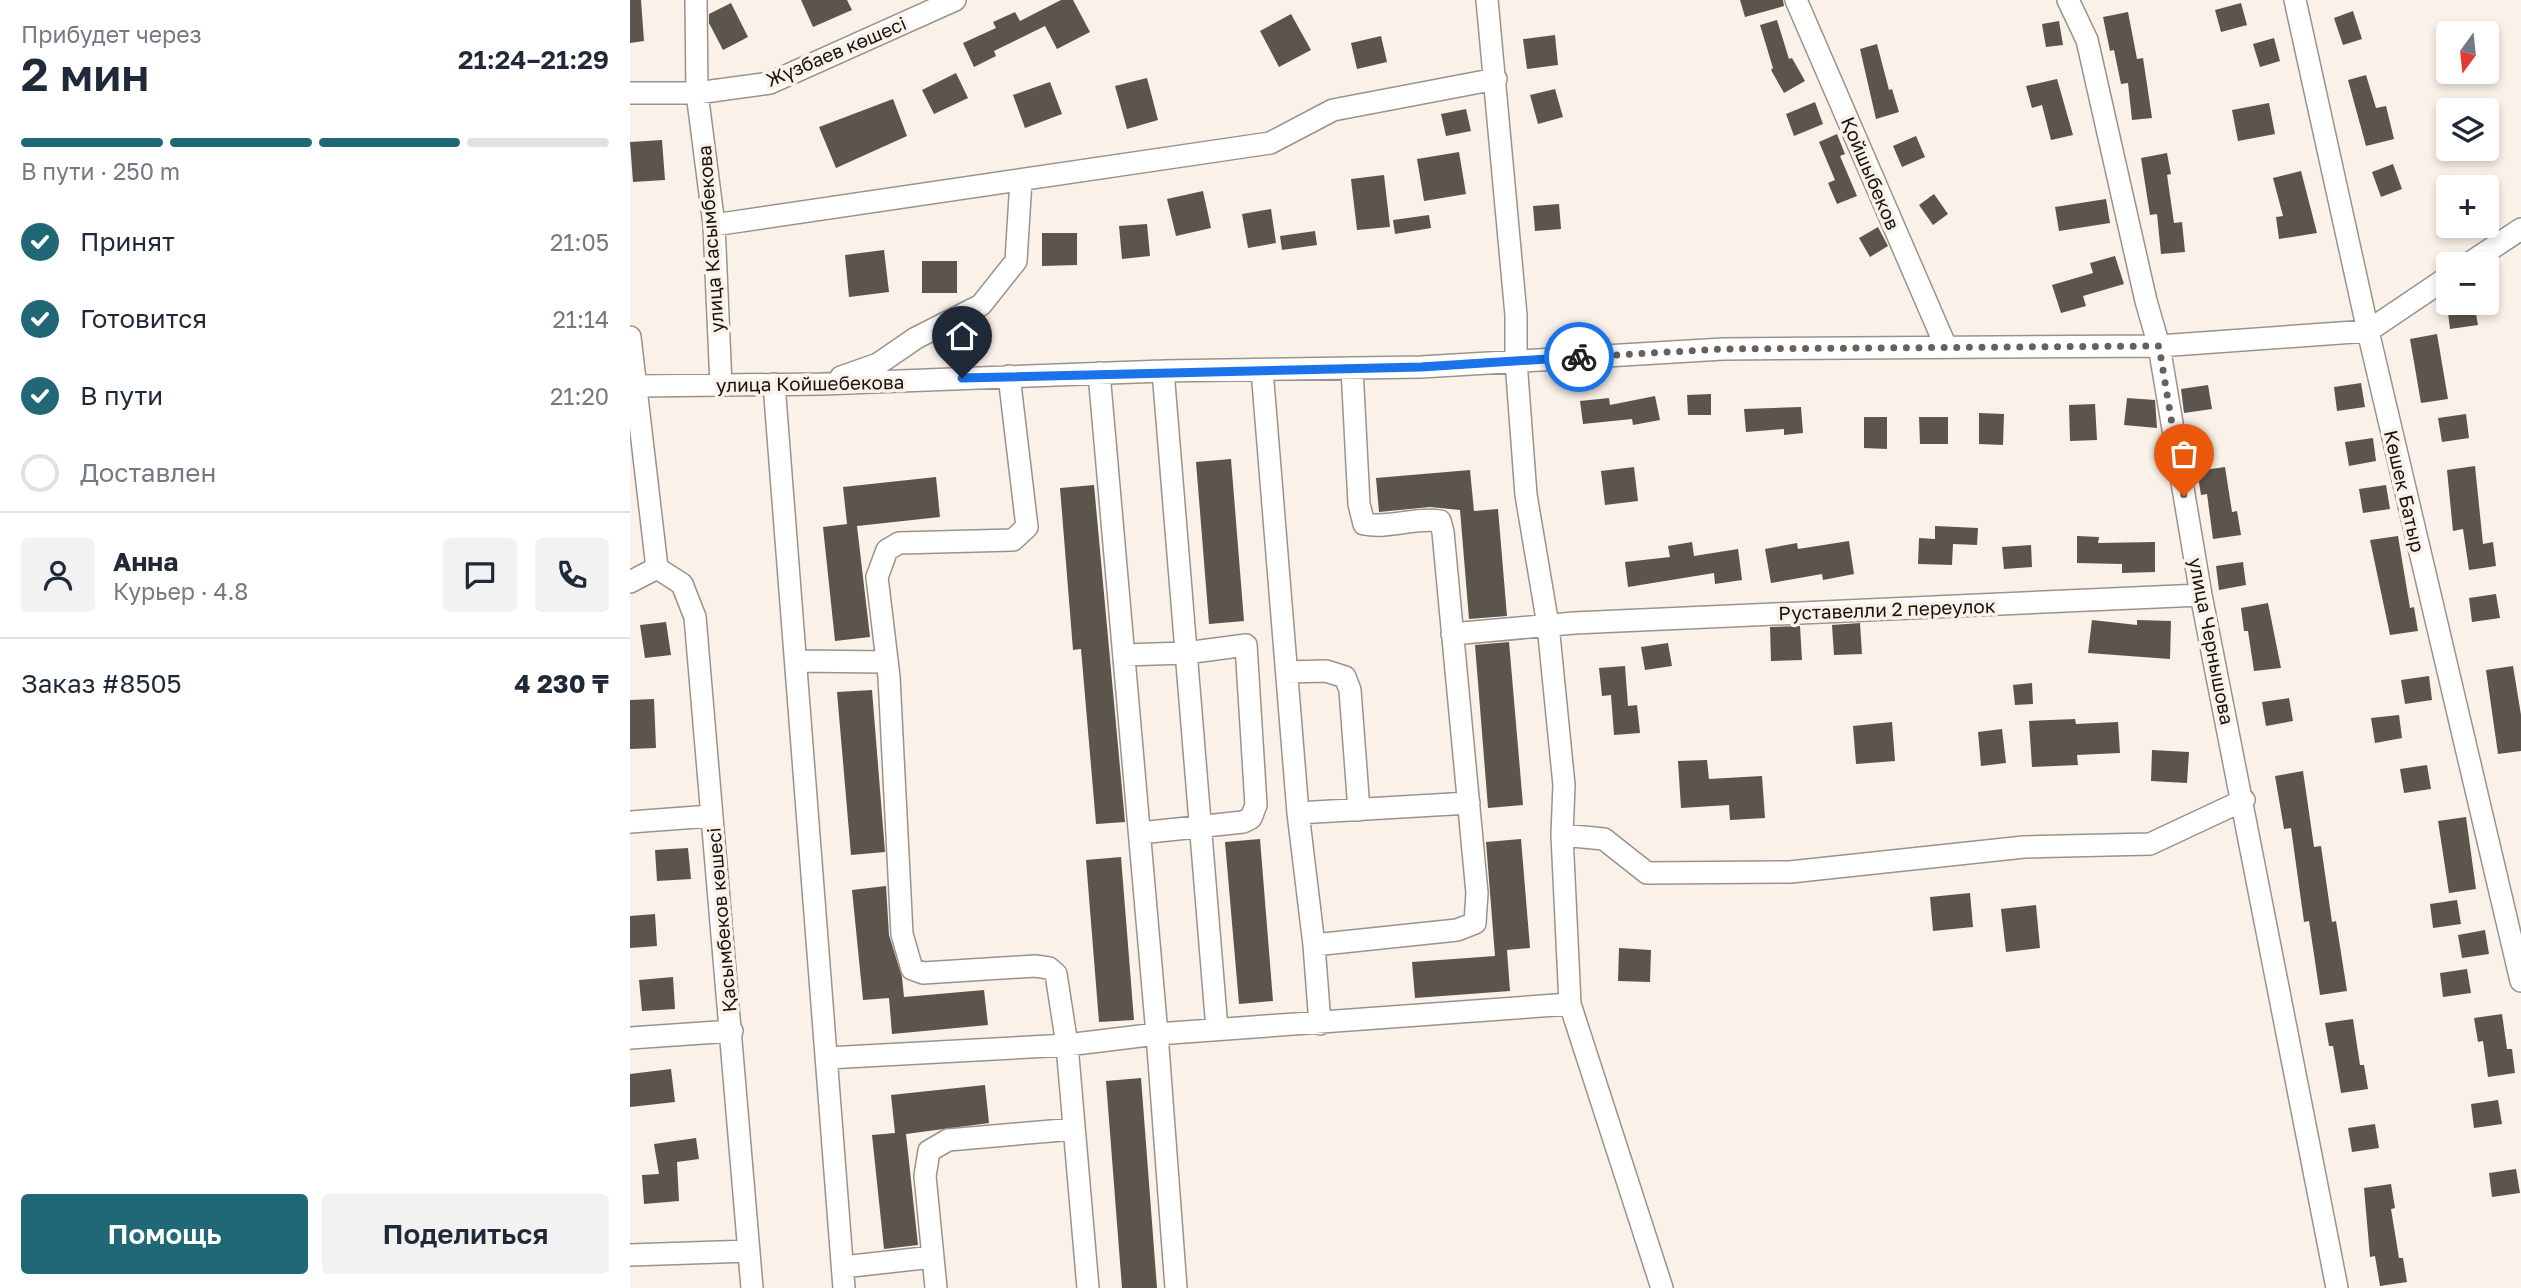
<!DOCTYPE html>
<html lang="ru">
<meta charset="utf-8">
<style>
:root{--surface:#fff;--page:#f2f2f3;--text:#1f2937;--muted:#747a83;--line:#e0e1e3;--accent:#216876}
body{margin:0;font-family:"Golos Text",sans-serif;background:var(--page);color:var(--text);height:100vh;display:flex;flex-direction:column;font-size:26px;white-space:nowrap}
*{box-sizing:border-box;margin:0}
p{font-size:23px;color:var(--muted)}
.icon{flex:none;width:38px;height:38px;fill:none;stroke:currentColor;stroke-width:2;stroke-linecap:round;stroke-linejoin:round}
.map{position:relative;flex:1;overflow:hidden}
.sheet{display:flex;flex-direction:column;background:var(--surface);width:630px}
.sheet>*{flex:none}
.needle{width:46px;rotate:195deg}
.fabs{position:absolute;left:1806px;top:21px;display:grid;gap:14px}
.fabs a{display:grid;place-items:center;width:63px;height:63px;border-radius:7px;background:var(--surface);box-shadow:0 4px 10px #0003;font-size:35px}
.pin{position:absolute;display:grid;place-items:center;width:60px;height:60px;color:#fff;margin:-72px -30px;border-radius:50% 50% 50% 0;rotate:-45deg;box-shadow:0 0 7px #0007}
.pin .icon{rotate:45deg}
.courier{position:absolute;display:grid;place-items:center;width:70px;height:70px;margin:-35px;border:5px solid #1a73e8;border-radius:50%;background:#fff;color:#222;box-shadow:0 2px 9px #0007}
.overview em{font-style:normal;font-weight:600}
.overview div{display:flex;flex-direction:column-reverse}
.overview{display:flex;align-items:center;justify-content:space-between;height:119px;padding:0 21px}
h1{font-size:46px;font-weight:600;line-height:52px}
.bar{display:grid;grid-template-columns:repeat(4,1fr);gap:10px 7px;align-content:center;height:84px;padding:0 21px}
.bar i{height:9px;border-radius:5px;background:var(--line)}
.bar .on{background:var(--accent)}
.bar p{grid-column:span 4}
.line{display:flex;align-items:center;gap:18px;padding:0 21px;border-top:2px solid var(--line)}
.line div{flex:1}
.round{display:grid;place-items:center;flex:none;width:74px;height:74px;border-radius:7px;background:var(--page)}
ol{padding:0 21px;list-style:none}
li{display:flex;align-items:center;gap:21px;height:77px}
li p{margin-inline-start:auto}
li .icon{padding:7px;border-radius:50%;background:var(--accent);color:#fff;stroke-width:4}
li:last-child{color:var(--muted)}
li i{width:38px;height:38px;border:4px solid var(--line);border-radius:50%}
.action{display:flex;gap:14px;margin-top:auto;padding:14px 21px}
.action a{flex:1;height:80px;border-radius:7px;background:var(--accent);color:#fff;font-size:28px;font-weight:600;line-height:80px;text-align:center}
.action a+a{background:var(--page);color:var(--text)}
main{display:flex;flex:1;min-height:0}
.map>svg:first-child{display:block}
.building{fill:#5c554e}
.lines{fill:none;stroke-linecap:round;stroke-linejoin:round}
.minor-casing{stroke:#9b938b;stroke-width:24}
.minor{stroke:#fff;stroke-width:21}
.done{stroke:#66615d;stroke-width:7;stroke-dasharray:0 12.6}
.route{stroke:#1a73e8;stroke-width:9}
.labels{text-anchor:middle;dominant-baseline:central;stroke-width:7;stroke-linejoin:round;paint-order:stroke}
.street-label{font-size:19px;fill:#171411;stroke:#faf1e9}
</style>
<main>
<section class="sheet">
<div class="overview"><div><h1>2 мин</h1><p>Прибудет через</p></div><em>21:24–21:29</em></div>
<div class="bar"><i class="on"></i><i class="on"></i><i class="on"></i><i></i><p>В пути · 250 m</p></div>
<ol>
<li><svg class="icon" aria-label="check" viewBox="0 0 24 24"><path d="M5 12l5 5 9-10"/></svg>Принят<p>21:05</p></li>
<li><svg class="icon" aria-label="check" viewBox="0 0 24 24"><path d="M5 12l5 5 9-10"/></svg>Готовится<p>21:14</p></li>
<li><svg class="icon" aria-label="check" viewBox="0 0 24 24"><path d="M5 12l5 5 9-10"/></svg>В пути<p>21:20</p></li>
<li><i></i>Доставлен</li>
</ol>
<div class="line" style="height:126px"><a class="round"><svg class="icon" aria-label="person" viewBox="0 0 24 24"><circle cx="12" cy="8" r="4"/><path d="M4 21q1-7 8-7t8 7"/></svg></a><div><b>Анна</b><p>Курьер · 4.8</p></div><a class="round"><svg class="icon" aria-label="chat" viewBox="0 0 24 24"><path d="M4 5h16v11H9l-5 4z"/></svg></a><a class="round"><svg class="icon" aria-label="phone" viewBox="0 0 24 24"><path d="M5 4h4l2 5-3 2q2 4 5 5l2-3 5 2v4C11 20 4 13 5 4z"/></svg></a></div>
<div class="line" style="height:91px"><div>Заказ #8505</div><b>4 230 ₸</b></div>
<div class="action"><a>Помощь</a><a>Поделиться</a></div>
</section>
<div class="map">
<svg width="1891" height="1288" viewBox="0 0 1891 1288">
<rect width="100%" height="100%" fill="#faf1e9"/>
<!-- building -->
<path class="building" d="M0,0h11l3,41 -14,2z
M171,0h46l5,10 -39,17z
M431,0h12l17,32 -33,17 -12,-23 -51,25 2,5 -22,11 -11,-24 33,-15 -3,-6 22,-10 5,9z
M1110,0h43l1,6 -39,11z
M101,3l17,34 -25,13 -14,-27v-9z
M1611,3l6,22 -26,7 -6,-22z
M1723,11l9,28 -19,6 -9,-27z
M1498,12l9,47 6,-1 9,60 -20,2 -4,-37 -7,1 -7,-34 -4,1 -7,-34z
M661,14l20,36 -32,17 -19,-36z
M1147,20l12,39 3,-1 13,23 -21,12 -13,-23 2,-2 -13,-43z
M1429,21l4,24 -17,2 -4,-23z
M925,35l3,30 -31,4 -4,-30z
M751,36l6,26 -30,7 -6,-26z
M1644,38l6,23 -20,6 -7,-23z
M1247,44l12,46 3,-1 7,23 -23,7 -16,-70z
M326,73l12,25 -34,16 -12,-24z
M1736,75l10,33 10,-2 8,33 -28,7 -18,-66z
M517,78l11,42 -31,9 -12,-43z
M1427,79l16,56 -22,5 -9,-35 -10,3 -6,-22z
M420,82l12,32 -37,14 -12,-33z
M925,89l8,28 -25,7 -8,-29z
M263,99l14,37 -71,32 -17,-41z
M1185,102l8,22 -29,12 -8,-22z
M1639,103l6,31 -37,7 -6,-31z
M836,109l5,22 -25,5 -5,-22z
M1207,134l8,20 -5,2 17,40 -20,8 -9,-21 7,-3 -16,-38z
M1286,136l9,21 -23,10 -9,-21z
M32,140l3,40 -32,2 -3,-40z
M829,152l7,42 -42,7 -7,-42z
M1537,153l4,21 -4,1 7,48 8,-1 3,30 -24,2 -4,-40 -7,1 -9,-57z
M1763,164l9,25 -21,8 -9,-25z
M1671,171l16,62 -38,6 -3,-22 7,-1 -10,-38z
M754,175l6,52 -33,3 -6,-51z
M573,191l8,37 -35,8 -9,-37z
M1304,194l14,20 -15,11 -14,-20z
M1476,199l4,24 -51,8 -4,-24z
M929,204l2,25 -26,2 -2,-25z
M641,209l5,34 -28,5 -6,-34z
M799,215l2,13 -36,6 -2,-14z
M517,224l3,32 -28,3 -3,-33z
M1248,227l10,19 -18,11 -11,-19z
M685,231l2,14 -35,5 -2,-14z
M412,233h35v32l-35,1z
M254,250l5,42 -40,5 -4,-42z
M1485,256l9,28 -41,12 3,10 -25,7 -9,-28 41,-12 -3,-10z
M292,261h35v32h-35z
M1835,303h9l4,22 -28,4 -3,-24z
M1807,334l11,65 -27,4 -11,-64z
M1731,383l4,24 -28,4 -3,-24z
M1578,385l4,24 -28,4 -3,-24z
M1081,394v21h-23l-1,-20z
M1025,396l5,24 -27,5 -1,-6 -49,5 -3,-23 29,-3 1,7z
M1497,398l28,2 2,28 -33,-3z
M1465,404l2,36 -27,1 -1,-36z
M1171,407l2,26 -19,2v-6l-38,3 -2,-23z
M1349,413l25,1 -1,31 -24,-1z
M1836,414l3,24 -27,4 -4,-24z
M1234,417h23v32l-23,-1z
M1289,417h29v27h-28z
M1743,438l3,23 -27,5 -4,-24z
M601,459l13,162 -35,3 -13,-162z
M1845,466l8,78 10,-2 3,24 -27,4 -6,-41 -10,2 -6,-61z
M1004,467l4,34 -33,4 -4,-34z
M1595,467l7,45 5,-1 4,24 -28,4 -6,-45 -6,1 -4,-24z
M840,470l4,41 24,-2 9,107 -38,3 -9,-109 -30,-3 -51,5 -3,-34z
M306,477l4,40 -83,9 13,111 -35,4 -12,-114 24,-3 -4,-37z
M464,485l31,337 -29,2 -15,-175 -8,1 -13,-162z
M1756,485l4,24 -27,4 -4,-24z
M1305,526l43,2 -1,17 -24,-1 -1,21 -34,-1 1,-26 16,1z
M1447,536l22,1 -1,6 57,-1v30l-33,1v-9l-45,-1z
M1768,536l12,72 4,-1 4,24 -28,4 -20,-95z
M1219,541l5,33 -31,6 -1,-6 -51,9 -6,-34 32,-6 1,6z
M1062,542l2,14 44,-7 4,31 -27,4 -1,-11 -86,14 -3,-25 45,-5 -2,-11z
M1401,545l1,22 -28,2 -2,-22z
M1613,562l3,23 -27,5 -3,-24z
M1866,594l4,24 -28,4 -3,-24z
M1638,603l13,65 -27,3 -6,-40h-4l-3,-23z
M1462,620l45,5v-5l34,1 -1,38 -82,-6z
M36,622l5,33 -26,3 -5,-33z
M1230,623l2,31 -28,1 -2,-30z
M1170,626l2,34 -31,1 -1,-34z
M879,642l14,163 -35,3 -13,-163z
M1038,643l4,23 -27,4 -4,-23z
M995,666l3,40 9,-1 3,28 -26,2 -3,-40 -9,1 -3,-28z
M1883,666l8,49v36l-23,3 -12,-84z
M1799,676l3,24 -27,4 -4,-24z
M1402,683l1,21 -18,1 -2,-20z
M242,690l13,162 -34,3 -14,-163z
M1659,698l4,23 -27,5 -4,-24z
M24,699l2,49 -26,1v-49z
M1769,715l3,23 -27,5 -4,-25z
M1445,719l1,5 42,-2 2,31 -43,2 1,10 -46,2 -3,-46z
M1262,722l3,39 -39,3 -3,-38z
M1372,729l4,34 -25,3 -3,-34z
M1522,750l37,2 -2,31 -36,-2z
M1077,760l2,19 53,-3 3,42 -35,2 -1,-15 -48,3 -3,-47z
M1797,765l4,24 -27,4 -4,-24z
M1673,771l11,76 7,-1 11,76 4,-1 11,70 -27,4 -11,-74 -5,1 -13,-94 -7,1 -9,-53z
M1836,817l10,72 -27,4 -11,-72z
M630,839l13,162 -34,3 -14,-162z
M891,839l9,109 -23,2 3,41 -95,7 -3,-36 83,-6 -9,-114z
M58,848l3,31 -34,2 -2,-31z
M491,857l13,163 -35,2 -13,-162z
M256,886l3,49 13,42 2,20 80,-7 4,35 -96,9 -3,-36 -26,2 -11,-110z
M1340,893l3,34 -40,4 -3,-34z
M1827,900l4,24 -28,4 -3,-24z
M1406,905l4,43 -34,4 -5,-43z
M25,914l2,32 -27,2v-32z
M1855,930l4,24 -27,4 -4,-23z
M989,948l32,2 -1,32 -32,-1z
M1837,969l4,24 -28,4 -3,-24z
M43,977l2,32 -33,2 -3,-31z
M1872,1014l5,35h5l3,24 -27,4 -5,-36 -5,1 -4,-24z
M1723,1019l7,46h4l4,24 -27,4 -8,-47h-4l-4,-23z
M41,1069l4,33 -45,5v-33z
M511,1078l16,210h-35l-16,-207z
M355,1085l4,38 -83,11 12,111 -34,4 -12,-114 23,-2 -4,-38z
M1868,1100l4,24 -28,4 -3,-24z
M1745,1124l4,24 -27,4 -4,-24z
M66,1138l3,21 -22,3 2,39 -35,3 -2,-29 17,-1 -5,-30z
M1886,1169l4,24 -28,4 -3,-24z
M1761,1184l4,24 -4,1 8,49h4l4,24 -27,4 -5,-30 -5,1 -6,-69z"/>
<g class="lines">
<!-- minor casing -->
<g class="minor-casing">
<path id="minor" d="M66,0l1,93 17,132 7,160
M857,0l29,315v46l10,134 22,130 16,160 -2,50 8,169 92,284
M1166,0l150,347
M1438,0l19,40 59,261 13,45 42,249 136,693
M1665,0l73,331 153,650
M0,93h67l73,-10 185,-83
M84,225l556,-82 63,-33 163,-31
M1838,264l53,-35
M0,337l27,231
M632,370l36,443 16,132 6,79
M533,371l54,658
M469,373l58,661 19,254
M379,376l18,151 -14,13 -114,3 -12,7 -10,27 12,100 13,257 10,35 11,4 112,-7 14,2 7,6 11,71 21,243
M211,377l37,-13 38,-26 65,-33 35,-44 5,-81
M144,384l70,904
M6,386l186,-2 341,-13 258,-4 302,-18 436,-3 209,-15 80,-54
M27,568l25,16 13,33 57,671
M0,582l27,-14
M822,634l122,-11 627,-28
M494,655l62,-2 60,-8 10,160 -5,13 -8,4 -103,11
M166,661l91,1
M657,672l39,-1 19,6 5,13 9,120
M668,813l171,-10
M0,822l81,-6
M932,835l42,4 43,34 143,-1 234,-25 126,-3 94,-44
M684,945l143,-15 18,-7 2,-30 -34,-361 -3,-11c-26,-4 -50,8 -76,3l-5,-20 -7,-136
M0,1038l102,-7
M197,1058l240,-13 90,-11 413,-30
M0,1255l119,-4
M213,1267l90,-10
M306,1288l-11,-112 4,-25 19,-11 126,-11"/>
</g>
<!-- minor -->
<use href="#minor" class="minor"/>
</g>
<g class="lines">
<!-- done -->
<path class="done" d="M949,357l144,-8 436,-3 25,150"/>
<!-- route -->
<path class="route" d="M332,378l459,-11 158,-10"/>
</g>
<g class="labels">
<!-- street labels -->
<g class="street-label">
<text transform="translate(206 51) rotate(-23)">Жүзбаев көшесі</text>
<text transform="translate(1241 173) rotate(67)">Қойшыбеков</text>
<text transform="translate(80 239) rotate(-94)">улица Касымбекова</text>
<text transform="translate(180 383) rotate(-1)">улица Койшебекова</text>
<text transform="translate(1775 491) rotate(77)">Көшек Батыр</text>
<text transform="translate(1257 609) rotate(-2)">Руставелли 2 переулок</text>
<text transform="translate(1582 641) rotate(79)">улица Чернышова</text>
<text transform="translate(91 920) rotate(-95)">Қасымбеков көшесі</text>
</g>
</g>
</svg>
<div class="fabs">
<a><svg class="needle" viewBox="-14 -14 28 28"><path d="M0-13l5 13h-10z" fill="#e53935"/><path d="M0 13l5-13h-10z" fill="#747a83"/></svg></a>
<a><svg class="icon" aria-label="layers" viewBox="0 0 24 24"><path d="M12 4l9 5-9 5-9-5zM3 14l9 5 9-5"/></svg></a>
<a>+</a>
<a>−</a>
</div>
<div class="pin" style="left:1554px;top:496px;background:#ea580c"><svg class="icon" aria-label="bag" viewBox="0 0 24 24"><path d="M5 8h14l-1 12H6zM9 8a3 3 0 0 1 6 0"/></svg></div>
<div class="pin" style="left:332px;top:378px;background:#1f2937"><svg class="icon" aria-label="home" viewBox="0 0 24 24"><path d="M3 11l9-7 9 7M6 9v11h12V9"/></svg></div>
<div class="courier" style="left:949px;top:357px"><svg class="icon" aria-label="bike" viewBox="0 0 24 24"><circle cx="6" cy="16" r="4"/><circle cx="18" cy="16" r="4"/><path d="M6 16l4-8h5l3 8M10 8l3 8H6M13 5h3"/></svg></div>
</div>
</main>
